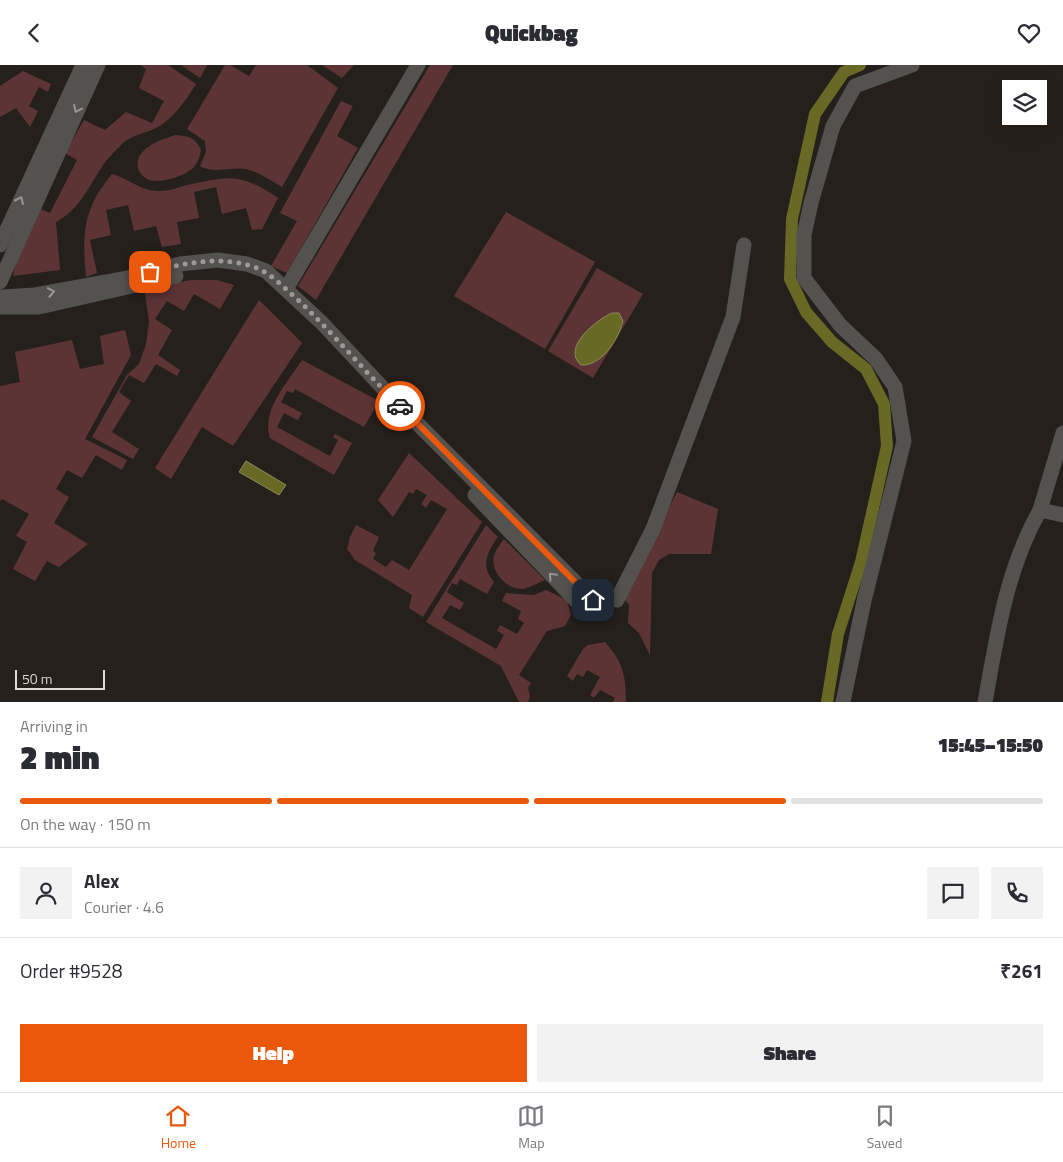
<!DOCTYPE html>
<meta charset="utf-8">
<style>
:root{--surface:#fff;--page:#f2f2f3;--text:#2b2b33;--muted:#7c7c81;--line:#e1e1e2;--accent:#ea580c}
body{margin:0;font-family:"Titillium Web",sans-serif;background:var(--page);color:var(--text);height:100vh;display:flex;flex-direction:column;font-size:19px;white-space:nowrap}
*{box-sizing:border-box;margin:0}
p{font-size:16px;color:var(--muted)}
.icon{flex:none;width:28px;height:28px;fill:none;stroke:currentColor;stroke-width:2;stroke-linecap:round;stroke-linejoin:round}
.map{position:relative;height:637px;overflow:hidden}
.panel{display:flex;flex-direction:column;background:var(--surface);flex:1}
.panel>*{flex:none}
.tools{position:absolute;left:1002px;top:15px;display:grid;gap:10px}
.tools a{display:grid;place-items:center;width:45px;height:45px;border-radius:0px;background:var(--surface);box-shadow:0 5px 20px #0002;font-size:25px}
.scale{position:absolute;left:15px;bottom:12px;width:90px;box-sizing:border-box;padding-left:5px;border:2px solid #dddad7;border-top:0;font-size:14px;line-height:18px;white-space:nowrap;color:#dddad7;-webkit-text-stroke:4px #25201c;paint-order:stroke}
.pin{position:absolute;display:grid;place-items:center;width:42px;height:42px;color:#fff;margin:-21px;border-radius:10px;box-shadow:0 2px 8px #0006}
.courier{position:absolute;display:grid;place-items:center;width:50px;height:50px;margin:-25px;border:4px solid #ea580c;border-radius:50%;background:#fff;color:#222;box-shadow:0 1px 6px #0007}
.head em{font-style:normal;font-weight:800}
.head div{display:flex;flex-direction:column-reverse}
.head{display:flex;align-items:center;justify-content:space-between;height:85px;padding:0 20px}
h1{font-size:32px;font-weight:800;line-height:38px}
.bar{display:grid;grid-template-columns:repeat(4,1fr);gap:8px 5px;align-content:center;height:60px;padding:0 20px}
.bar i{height:6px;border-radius:4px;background:var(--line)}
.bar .on{background:var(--accent)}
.bar p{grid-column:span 4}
.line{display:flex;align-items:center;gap:12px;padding:0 20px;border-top:1px solid var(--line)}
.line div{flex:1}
.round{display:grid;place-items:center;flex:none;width:52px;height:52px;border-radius:0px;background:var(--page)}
.primary-button{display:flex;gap:10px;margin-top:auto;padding:10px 20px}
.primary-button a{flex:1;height:58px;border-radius:0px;background:var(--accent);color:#fff;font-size:20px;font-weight:800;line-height:58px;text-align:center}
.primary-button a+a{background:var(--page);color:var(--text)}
header{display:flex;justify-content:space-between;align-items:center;height:65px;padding:0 20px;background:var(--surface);font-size:22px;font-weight:800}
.dock{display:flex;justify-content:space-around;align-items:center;height:70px;border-top:1px solid var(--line);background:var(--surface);font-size:14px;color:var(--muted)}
.dock a{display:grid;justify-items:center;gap:2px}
.dock .on{color:var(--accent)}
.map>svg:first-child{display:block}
.green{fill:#5d3436}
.water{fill:#676925;stroke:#8a8b5a}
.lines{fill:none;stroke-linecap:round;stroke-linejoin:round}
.canal{stroke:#676925;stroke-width:12}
.minor{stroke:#53524f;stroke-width:15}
.oneway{stroke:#989693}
.done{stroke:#9d9996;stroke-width:5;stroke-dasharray:0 9}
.route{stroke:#ea580c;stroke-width:6}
</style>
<header><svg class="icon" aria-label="back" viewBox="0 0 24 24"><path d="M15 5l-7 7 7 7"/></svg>Quickbag<svg class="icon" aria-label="heart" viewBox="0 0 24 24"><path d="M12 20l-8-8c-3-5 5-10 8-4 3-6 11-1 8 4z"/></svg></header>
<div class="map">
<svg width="1063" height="637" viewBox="0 0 1063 637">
<rect width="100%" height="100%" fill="#25201c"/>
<!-- green -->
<path class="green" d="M140,0h28l28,19c-11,17 -23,36 -42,45 -9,4 -24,7 -31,14 -9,9 -19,19 -25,30 -12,19 -21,38 -42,49l4,48 -47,6 4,-16 23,-51 10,4 27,-53 -12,-7 19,-33 21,10 21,-18 26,11 12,-22 -25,-13 7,-19z
M181,0h26l-7,13z
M225,0h5l19,11 7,-11h51l31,23 -56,99c-11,-6 -23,-15 -36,-18 -16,-2 -33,5 -46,-3l6,-14 -1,-11 -18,-12z
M322,0h32l-12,13z
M430,0h23l-137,235 -18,-14z
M23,6l28,13 -3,8 -9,-5 -10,19 9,5 -8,16 -14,-19 -16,9v-31z
M341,36l12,5 -16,30 21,12 -71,125 -16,-7 26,-45 -17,-8z
M175,70c13,1 20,2 26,15 -1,6 -3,12 -7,17 -8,9 -36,18 -47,12 -4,-2 -8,-7 -9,-11 -4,-20 23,-28 37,-33z
M112,109c17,5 30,18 49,17 9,0 18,-4 26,-6 43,-9 54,-12 91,13l-16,31 -10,1 -6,-22 -24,6 -6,-27 -22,5 5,26 -22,4 4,22 -19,3 -6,-21 -22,5 -6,-26 -22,5 5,25 -21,5 7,33 -11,4c-4,-44 -3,-68 26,-103z
M506,147l89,50 -50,87 -91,-53z
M597,203l46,26 -50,84 -45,-27z
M191,215h26l17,5 -14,24 -26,-15 -10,17 -17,-10 -12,18 17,11 -14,25 22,15 -3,6 -21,-12 -12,19 -15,-8 -10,17 12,9 -19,31 27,17 -6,10 -41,-22 35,-62 12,-11 7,-20 3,-23 -5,-33z
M259,235l43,43 -69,103 -31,-19 -31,52 -16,-11z
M125,265l6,25 -46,84 42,21 -5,10 -26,-15 -14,23 -15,-8 -11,19 13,8 -15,26 34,21 -29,23 -12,-6 -12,20 -22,-12 14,-27 -11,-6 13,-22 -27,-15 -2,2v-115l20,-4 -5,-30 57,-12 8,29 24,-5 -4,-28z
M302,295l77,41 -15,26 -69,-38 -2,4 -6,-2 -6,11 21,11 -4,7 -14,-7 -7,14 53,29 8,-16 -5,-3 2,-3 17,9 -18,32 -64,-37c-9,-28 18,-56 32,-78z
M409,388l73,69 -59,95 -14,-9 3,-13 -57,-35 -8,-11 3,-12 6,-12 23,12 -6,14 3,2 -3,6 13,8 6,-7 17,10 38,-61 -16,-9 -5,8 -5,-4 6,-9 -11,-6 -3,5 -4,-2 -16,25 -15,-17z
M677,427l41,17 -7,45h-42l-10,6 -7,13 -2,82 -11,-22 -11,-10 1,-18 -6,-8z
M486,460l12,12c-11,15 -18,29 -4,45l-7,12 -27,-15 -3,6 -5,-2 -5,9 17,11 -4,7 -10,-5 -8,13 54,31 8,-14 -7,-4 3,-6 17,9 7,-11 -6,-4 3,-8 -19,-10 4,-8 28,2 12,-5 21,10 4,15 -6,11 -18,5 -28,44 12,8 -3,5 2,9 -2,5h-9l-18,-36 -75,-44z
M504,474l41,41c-7,3 -16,8 -23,9 -17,0 -34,-20 -27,-36 2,-5 6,-10 9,-14z
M605,577c18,20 21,34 21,60h-13l2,-4 -15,-8 -6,8 -4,-3 10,-18 -13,-7 -4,7 -6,-3 -4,7 -6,-5 16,-27 5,-4z"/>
<!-- water -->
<path class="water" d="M612,248h7l4,8c-5,19 -21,45 -42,44 -20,-17 15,-45 31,-52z
M246,396l40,24 -7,10 -40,-23z"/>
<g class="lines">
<!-- canal -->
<path class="canal" d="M827,637l11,-68 23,-72 26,-116 -3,-42 -18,-35 -34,-27 -26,-30 -16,-33 2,-60 23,-105 29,-42 16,-7"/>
<!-- minor -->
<path class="minor" d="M0,180l83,-180
M0,217l98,-217
M286,224l132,-224
M3,232l32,-2 88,-16 57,-15 38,-4 29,4 19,7 56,52 73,78 198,199
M1,242h38l137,-31
M475,430l111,116
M1040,445l23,-77
M617,535l36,-71 80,-212 11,-72
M843,637l21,-101 40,-160 -9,-54 -19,-28 -36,-34 -36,-47v-43l7,-32 22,-77 22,-40 57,-21
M985,637c12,-66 21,-132 55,-192l23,5"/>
</g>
<!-- one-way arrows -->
<defs><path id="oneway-chevron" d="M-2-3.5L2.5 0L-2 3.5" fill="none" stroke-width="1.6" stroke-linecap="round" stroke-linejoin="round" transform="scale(1.25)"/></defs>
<g class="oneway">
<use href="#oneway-chevron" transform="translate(77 44) rotate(115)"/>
<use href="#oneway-chevron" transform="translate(20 135) rotate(-66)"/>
<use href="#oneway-chevron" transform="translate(51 227) rotate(-11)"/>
<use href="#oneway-chevron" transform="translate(552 511) rotate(-133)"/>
</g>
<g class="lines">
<!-- done -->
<path class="done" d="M150,207c32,-8 65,-16 98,-7 20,5 33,20 49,34 36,34 67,72 103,107"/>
<!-- route -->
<path class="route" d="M400,341l193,194"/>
</g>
</svg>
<div class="tools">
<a><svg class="icon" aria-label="layers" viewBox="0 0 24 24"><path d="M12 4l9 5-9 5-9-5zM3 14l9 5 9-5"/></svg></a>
</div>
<div class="scale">50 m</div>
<div class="pin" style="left:150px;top:207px;background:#ea580c"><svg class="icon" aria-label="bag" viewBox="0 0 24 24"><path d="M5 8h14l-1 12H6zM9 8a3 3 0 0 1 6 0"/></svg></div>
<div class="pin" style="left:593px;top:535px;background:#1f2937"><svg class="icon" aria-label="home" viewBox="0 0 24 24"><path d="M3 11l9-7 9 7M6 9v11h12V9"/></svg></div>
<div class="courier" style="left:400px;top:341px"><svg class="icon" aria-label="car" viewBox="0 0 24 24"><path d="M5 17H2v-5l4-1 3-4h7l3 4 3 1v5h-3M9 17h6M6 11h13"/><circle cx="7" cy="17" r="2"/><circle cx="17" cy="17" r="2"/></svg></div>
</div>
<section class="panel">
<div class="head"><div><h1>2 min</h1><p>Arriving in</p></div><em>15:45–15:50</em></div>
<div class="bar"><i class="on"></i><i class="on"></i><i class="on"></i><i></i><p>On the way · 150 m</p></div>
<div class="line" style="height:90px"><a class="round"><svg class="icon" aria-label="person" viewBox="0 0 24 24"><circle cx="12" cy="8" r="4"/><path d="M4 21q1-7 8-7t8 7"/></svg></a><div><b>Alex</b><p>Courier · 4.6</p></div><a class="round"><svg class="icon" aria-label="chat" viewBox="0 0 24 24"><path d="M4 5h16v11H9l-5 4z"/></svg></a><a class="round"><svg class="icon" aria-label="phone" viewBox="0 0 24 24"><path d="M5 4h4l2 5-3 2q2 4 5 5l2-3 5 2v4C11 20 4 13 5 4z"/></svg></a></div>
<div class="line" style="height:65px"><div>Order #9528</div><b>₹261</b></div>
<div class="primary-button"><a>Help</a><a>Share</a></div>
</section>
<nav class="dock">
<a class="on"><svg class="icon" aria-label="home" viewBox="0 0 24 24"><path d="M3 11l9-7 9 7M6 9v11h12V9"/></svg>Home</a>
<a><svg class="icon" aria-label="map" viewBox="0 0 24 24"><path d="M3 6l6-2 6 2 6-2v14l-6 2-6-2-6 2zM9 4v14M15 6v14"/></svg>Map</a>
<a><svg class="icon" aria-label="saved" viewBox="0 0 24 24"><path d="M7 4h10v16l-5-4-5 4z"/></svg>Saved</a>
</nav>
